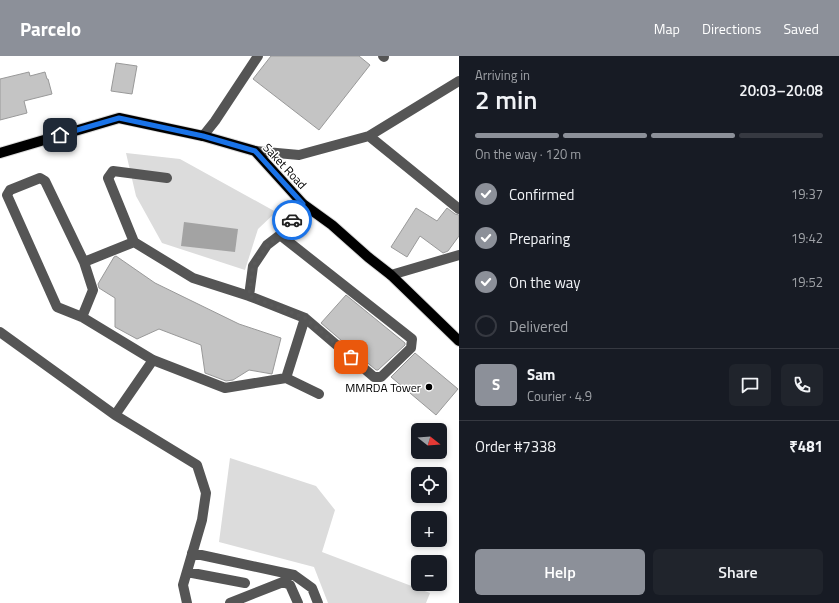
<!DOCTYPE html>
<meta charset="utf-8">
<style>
:root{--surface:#171b24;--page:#20242c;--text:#f1f3f6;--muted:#9ea1a6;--line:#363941;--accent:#8c9099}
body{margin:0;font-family:"Titillium Web",sans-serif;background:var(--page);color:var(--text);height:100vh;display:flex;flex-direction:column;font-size:15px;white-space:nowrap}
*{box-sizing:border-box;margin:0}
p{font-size:13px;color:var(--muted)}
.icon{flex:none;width:22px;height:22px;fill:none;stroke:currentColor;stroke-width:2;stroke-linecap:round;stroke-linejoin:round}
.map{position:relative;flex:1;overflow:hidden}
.panel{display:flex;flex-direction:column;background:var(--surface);width:380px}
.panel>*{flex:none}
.needle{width:26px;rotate:107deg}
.buttons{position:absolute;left:411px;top:367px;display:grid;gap:8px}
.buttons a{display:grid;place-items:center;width:36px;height:36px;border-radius:6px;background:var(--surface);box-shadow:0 2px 6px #0003;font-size:20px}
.pin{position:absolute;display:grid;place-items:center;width:34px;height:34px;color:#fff;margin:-17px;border-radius:8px;box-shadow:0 2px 6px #0006}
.courier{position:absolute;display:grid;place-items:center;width:40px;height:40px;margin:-20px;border:3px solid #1a73e8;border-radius:50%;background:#fff;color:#222;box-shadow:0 1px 5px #0007}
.headline em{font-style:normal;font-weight:600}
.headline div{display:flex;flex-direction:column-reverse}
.headline{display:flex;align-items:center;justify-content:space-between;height:68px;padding:0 16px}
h1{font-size:26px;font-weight:600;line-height:30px}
.bar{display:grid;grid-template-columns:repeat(4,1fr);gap:6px 4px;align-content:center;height:48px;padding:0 16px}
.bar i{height:5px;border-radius:3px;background:var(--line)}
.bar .active{background:var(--accent)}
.bar p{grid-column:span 4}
.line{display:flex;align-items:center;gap:10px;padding:0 16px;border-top:1px solid var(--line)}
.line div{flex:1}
.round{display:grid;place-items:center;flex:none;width:42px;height:42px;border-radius:6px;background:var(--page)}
ol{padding:0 16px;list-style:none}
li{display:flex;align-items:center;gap:12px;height:44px}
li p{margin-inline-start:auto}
li .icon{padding:4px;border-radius:50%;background:var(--accent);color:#fff;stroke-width:4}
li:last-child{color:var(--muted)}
li i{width:22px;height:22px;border:2px solid var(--line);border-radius:50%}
.action{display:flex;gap:8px;margin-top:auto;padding:8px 16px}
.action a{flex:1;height:46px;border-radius:6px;background:var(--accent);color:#fff;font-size:16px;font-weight:600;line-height:46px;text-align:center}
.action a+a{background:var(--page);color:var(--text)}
header{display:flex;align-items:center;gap:24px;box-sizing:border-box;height:56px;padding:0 20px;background:var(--accent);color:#fff}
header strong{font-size:19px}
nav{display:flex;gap:22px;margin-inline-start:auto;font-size:14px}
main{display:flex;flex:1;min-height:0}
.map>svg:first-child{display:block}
.green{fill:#dcdcdc}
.water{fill:#a3a3a3}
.building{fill:#c4c4c4;stroke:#999}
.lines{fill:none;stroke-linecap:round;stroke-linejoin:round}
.major-casing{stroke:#dbdbdb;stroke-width:12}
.minor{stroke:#555;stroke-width:10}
.major{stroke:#000;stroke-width:10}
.done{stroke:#595959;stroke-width:4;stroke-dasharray:0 7.2}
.route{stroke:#1a73e8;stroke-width:5}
.poi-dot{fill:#000;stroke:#fff;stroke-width:1.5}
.labels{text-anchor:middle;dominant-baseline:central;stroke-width:3;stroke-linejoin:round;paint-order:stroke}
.street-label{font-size:12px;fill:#000;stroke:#fff}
.poi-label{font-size:12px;fill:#000;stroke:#fff;text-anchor:end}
</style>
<header>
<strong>Parcelo</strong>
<nav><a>Map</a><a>Directions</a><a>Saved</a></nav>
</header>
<main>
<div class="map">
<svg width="459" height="547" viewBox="0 0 459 547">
<rect width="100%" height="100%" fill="#fff"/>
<!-- green -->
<path class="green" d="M126,97l54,6 96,53 -18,17 -13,41 -83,-27 -26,-47z
M230,402l86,28 19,24 -13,42 108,41 -4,10h-98l-14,-36 -95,-25z"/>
<!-- water -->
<path class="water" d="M184,166l54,7 -3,23 -54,-6z"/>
<!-- building -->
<path class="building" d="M271,0h88l11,9 -51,65 -66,-51z
M116,7l21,3 -5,28 -21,-3z
M29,16l1,4 15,-4 2,7h1l4,15 -28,7 3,12 -27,7v-41z
M416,152l21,13 10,-13 8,6 4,1v21l-11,15 -5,2 -23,-17 -13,21 -16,-10z
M116,200l39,27 84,41 42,14 -9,36 -23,-4 -16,10 -7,1 -21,-8 -4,-28 -42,-16 -22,10 -22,-12v-29l-16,-10 -1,-4 16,-27z
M346,239l59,48v2l-27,25h-2l-55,-47z
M415,297l43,36 -22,26 -45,-38z"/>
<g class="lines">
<!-- major casing -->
<g class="major-casing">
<path id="major" d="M0,97l119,-35 84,18 52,15 48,53 29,21 36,32 23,18 68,66"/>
</g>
<!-- minor -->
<path class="minor" d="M383,0l1,1
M203,80l12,-15 43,-65
M369,80l90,73
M255,95l44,4 70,-19 90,-55
M167,122l-54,-7 -5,7 26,64 59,36 56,18 4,-30 14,-21 13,-10 23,-31
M84,206l9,28 -11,27 71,43 72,28 61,-10 19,-60
M391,219l68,-20
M249,240l56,22 69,59h7l30,-29 1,-9 -132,-104
M82,261l-25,-10 -50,-112 3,-5 30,-12 5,3 39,81 50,-20
M0,276l115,83 82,50 9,28 -4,27 -19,65 4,18
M286,322l33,16
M115,359l38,-55
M192,497l102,22 18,13 6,15
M187,516l58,11
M230,547l53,-21 7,3 8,18"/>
<!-- major -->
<use href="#major" class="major"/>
</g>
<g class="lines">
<!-- done -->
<path class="done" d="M292,164l-12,15 -13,11 -14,20 -4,30 56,22 46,39"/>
<!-- route -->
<path class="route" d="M60,79l59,-17 84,18 52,15 48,53 -11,16"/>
</g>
<!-- markers -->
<circle class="poi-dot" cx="429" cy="331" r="4"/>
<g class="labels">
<!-- street labels -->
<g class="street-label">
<text transform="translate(285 110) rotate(47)">Saket Road</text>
</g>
<!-- poi labels -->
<g class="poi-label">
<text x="421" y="331">MMRDA Tower</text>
</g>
</g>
</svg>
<div class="buttons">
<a><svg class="needle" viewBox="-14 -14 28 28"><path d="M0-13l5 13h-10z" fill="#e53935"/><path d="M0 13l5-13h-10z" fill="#9ea1a6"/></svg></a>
<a><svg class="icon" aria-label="locate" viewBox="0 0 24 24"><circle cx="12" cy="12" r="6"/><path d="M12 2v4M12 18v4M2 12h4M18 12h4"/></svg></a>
<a>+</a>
<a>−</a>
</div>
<div class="pin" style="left:351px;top:301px;background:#ea580c"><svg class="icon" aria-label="bag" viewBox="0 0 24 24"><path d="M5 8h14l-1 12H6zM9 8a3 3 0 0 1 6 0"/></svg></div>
<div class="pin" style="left:60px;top:79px;background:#1f2937"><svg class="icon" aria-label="home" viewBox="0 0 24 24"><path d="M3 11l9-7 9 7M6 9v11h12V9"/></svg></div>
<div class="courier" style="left:292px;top:164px"><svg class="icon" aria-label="car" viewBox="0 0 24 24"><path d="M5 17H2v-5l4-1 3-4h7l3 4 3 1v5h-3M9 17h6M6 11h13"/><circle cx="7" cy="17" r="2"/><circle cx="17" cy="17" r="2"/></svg></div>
</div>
<section class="panel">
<div class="headline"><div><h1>2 min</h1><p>Arriving in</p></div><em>20:03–20:08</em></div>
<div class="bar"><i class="active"></i><i class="active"></i><i class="active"></i><i></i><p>On the way · 120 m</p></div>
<ol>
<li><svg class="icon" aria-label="check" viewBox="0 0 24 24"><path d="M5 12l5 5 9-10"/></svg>Confirmed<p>19:37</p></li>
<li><svg class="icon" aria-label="check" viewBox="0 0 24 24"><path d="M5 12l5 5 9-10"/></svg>Preparing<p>19:42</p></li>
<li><svg class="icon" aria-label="check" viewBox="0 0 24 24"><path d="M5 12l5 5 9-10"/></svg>On the way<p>19:52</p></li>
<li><i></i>Delivered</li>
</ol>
<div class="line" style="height:72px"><b class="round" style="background:var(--accent);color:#fff">S</b><div><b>Sam</b><p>Courier · 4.9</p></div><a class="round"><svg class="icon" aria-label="chat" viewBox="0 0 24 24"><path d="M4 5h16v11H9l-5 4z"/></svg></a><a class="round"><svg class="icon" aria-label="phone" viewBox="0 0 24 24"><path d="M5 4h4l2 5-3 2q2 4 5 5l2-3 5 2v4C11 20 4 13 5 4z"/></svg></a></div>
<div class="line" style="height:52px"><div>Order #7338</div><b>₹481</b></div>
<div class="action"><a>Help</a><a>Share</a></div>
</section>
</main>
